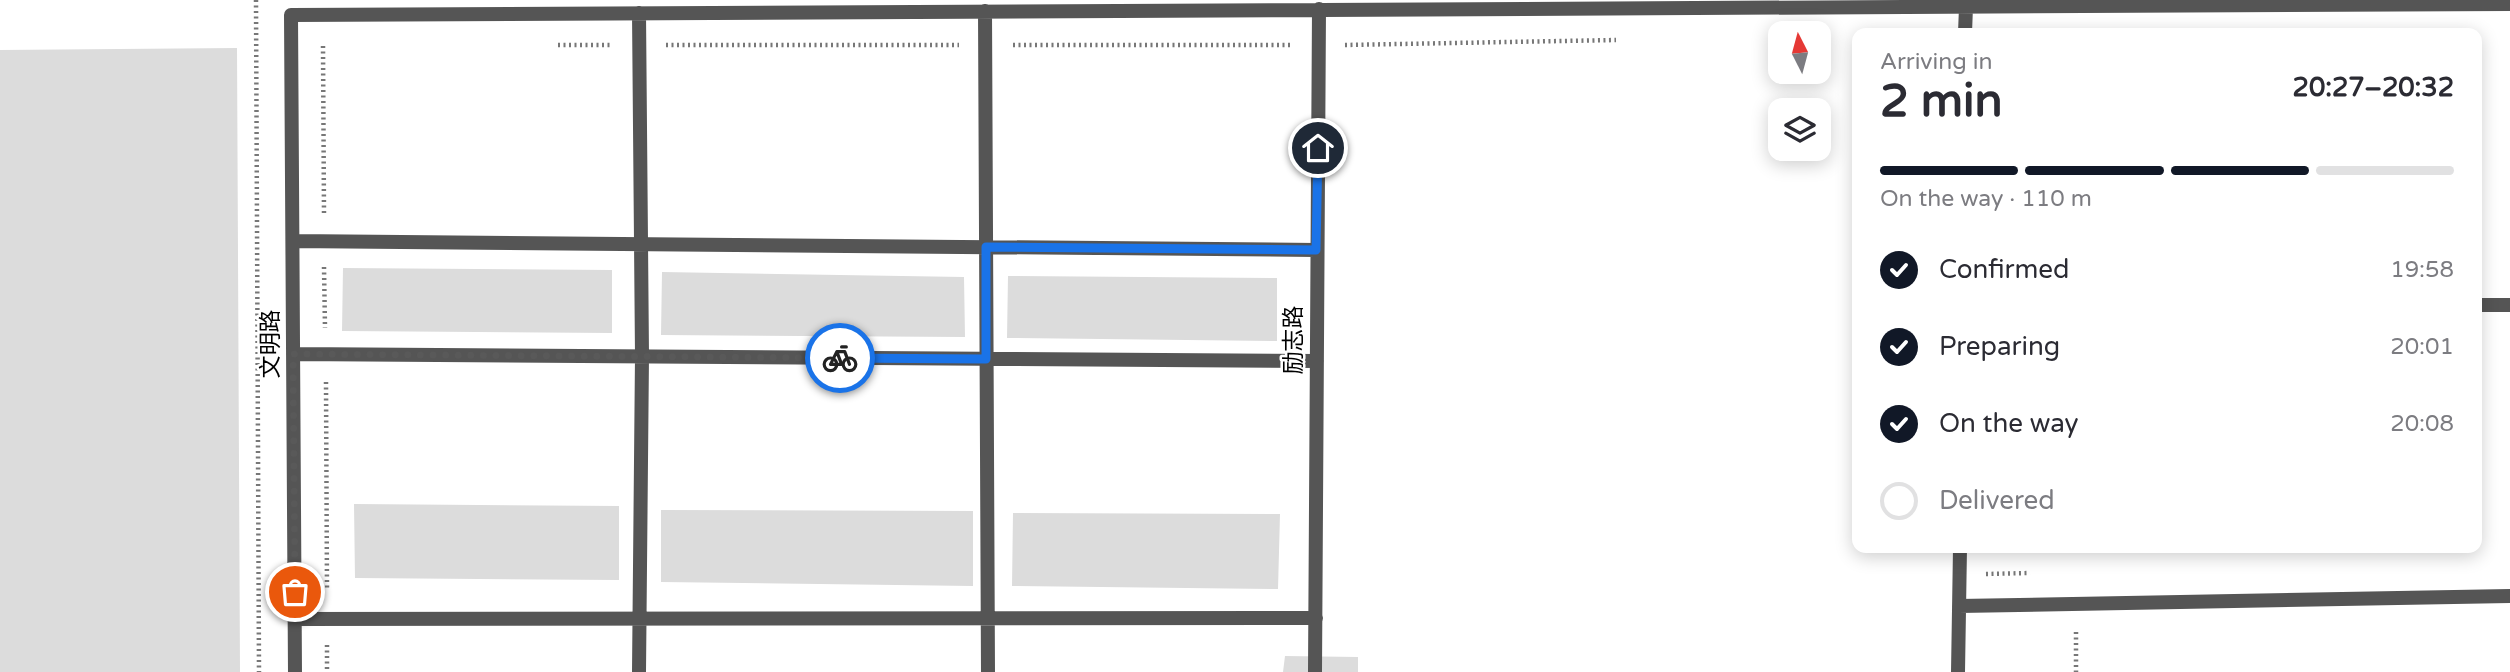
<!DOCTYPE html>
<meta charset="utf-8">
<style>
:root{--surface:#fff;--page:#f2f2f3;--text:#2b2b33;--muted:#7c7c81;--line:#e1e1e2;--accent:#111827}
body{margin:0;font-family:"Varela Round","Noto Sans SC",sans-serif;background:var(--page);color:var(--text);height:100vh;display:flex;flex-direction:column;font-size:26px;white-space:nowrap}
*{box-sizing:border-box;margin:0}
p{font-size:23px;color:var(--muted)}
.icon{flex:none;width:38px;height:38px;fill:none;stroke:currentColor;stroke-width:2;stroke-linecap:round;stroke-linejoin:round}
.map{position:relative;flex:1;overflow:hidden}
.drawer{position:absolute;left:1852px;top:28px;width:630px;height:525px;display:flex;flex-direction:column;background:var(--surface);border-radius:14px;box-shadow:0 4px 18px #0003}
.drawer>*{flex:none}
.needle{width:46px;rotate:354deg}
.controls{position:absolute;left:1768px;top:21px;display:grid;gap:14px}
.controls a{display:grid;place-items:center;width:63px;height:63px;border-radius:14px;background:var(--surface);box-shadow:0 4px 18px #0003;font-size:35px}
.pin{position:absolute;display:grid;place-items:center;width:60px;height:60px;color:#fff;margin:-30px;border:4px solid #fff;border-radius:50%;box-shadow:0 2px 7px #0007}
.courier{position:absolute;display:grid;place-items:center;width:70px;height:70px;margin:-35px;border:5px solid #1a73e8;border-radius:50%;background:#fff;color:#222;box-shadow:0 2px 9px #0007}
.summary em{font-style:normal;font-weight:800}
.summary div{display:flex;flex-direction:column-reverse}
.summary{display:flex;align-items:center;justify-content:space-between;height:119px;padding:0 28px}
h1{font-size:46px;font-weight:800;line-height:52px}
.bar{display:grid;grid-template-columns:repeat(4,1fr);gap:10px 7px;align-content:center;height:84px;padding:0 28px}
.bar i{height:9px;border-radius:5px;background:var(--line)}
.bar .current{background:var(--accent)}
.bar p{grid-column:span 4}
ol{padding:0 28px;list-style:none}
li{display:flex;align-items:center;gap:21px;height:77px}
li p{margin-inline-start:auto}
li .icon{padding:7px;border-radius:50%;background:var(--accent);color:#fff;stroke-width:4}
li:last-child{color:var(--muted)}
li i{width:38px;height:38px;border:4px solid var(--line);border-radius:50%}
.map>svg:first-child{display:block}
.green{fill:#dcdcdc}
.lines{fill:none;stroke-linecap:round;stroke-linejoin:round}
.path{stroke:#777;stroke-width:4.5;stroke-dasharray:2 3.5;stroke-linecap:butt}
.minor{stroke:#555;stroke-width:14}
.done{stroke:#595959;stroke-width:7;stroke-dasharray:0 12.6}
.route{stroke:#1a73e8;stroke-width:9}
.labels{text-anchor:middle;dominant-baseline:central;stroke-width:5;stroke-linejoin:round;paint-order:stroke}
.street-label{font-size:23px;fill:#000;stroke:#fff}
</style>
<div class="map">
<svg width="2510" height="672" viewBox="0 0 2510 672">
<rect width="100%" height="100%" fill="#fff"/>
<!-- green -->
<path class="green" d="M237,48l3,624h-240v-622z
M343,268l269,2v63l-270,-2z
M662,272l302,5 1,60 -304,-2z
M1008,276l269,2v63l-270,-3z
M354,504l265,2v74l-264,-2z
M661,510l312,1v75l-312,-4z
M1013,513l267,1 -2,75 -266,-3z
M1285,656l73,1v15h-75z"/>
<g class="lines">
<!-- path -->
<path class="path" d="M256,0l3,672
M558,45h54
M666,45h293
M1013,45h278
M1345,45l271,-5
M324,213l-1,-168h2
M324,267l1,61
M326,382l1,209
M1986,574l44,-1
M2076,632v40
M327,645v27"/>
<!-- minor -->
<path class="minor" d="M985,11l3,661
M1965,33l1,-26
M293,241l1023,9
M2476,305h34
M293,354l1024,7
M1959,606l551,-10
M295,619l1021,-1
M295,672l-4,-657 2219,-11
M639,672l3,-316 -3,-343
M1315,672l4,-663
M1958,672l2,-124"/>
</g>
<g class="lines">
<!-- done -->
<path class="done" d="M295,592l-2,-238 547,4"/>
<!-- route -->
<path class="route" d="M840,358l146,1v-112l330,3 2,-102"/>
</g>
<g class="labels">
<!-- street labels -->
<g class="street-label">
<text transform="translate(1294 340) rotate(-90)">励志路</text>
<text transform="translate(271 344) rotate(-90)">文明路</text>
</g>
</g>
</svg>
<div class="controls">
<a><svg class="needle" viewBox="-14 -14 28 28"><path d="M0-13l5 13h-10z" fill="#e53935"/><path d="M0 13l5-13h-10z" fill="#7c7c81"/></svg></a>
<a><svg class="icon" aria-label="layers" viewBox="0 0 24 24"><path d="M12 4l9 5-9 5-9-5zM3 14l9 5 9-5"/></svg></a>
</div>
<div class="pin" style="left:295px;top:592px;background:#ea580c"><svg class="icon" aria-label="bag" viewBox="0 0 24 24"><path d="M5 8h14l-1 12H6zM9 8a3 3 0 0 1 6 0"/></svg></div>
<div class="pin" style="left:1318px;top:148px;background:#1f2937"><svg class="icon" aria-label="home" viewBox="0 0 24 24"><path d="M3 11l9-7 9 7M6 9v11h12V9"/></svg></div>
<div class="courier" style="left:840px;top:358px"><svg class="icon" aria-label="bike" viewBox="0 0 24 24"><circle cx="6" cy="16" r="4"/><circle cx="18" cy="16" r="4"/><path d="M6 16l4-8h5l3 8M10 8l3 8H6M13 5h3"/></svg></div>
<section class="drawer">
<div class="summary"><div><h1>2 min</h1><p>Arriving in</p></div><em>20:27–20:32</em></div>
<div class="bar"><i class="current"></i><i class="current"></i><i class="current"></i><i></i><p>On the way · 110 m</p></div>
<ol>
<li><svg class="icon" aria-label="check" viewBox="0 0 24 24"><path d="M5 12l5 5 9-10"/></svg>Confirmed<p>19:58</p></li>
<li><svg class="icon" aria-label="check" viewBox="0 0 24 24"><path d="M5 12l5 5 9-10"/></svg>Preparing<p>20:01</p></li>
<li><svg class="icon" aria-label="check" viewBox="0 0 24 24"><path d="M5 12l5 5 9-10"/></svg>On the way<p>20:08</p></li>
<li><i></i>Delivered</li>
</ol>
</section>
</div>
